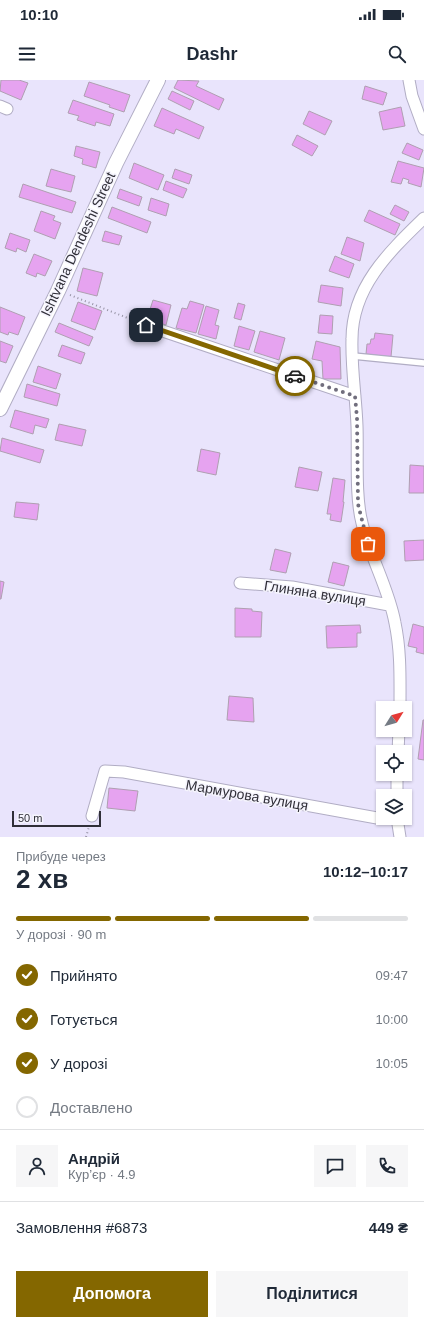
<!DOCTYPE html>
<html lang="uk">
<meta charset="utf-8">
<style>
:root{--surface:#fff;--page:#f6f6f7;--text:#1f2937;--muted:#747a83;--line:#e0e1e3;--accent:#846700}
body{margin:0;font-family:Arial,sans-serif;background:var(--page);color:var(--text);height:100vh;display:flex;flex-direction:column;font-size:15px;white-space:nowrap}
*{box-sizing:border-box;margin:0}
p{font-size:13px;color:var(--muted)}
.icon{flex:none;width:22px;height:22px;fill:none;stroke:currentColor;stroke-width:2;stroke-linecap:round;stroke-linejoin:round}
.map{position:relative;height:757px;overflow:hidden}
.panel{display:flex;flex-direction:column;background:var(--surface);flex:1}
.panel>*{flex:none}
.needle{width:26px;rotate:53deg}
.fabs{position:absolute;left:376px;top:621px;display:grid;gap:8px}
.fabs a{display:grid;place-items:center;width:36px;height:36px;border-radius:0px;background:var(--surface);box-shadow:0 1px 3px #0004;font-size:20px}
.scale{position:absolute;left:12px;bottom:10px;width:89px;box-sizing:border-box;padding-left:4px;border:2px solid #302f38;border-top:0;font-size:11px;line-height:14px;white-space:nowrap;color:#302f38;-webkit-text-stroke:3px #f5f4fd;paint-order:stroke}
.pin{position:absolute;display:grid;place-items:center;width:34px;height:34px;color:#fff;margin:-17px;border-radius:8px;box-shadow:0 2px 6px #0006}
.courier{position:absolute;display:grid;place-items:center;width:40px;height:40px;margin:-20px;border:3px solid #846700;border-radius:50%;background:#fff;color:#222;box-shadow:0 1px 5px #0007}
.overview em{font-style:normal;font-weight:700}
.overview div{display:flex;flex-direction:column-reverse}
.overview{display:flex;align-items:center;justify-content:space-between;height:68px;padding:0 16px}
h1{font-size:26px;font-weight:700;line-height:30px}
.bar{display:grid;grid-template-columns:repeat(4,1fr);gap:6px 4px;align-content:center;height:48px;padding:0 16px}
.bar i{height:5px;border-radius:3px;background:var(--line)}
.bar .selected{background:var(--accent)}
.bar p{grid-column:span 4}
.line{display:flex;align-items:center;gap:10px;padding:0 16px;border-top:1px solid var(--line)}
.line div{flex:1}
.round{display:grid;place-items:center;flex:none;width:42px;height:42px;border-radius:0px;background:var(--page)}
ol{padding:0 16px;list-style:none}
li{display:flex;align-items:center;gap:12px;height:44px}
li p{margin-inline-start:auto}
li .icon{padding:4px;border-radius:50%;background:var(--accent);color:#fff;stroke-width:4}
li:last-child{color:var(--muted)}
li i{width:22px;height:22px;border:2px solid var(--line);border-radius:50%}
.primary-button{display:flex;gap:8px;margin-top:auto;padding:8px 16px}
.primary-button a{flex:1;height:46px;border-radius:0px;background:var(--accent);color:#fff;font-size:16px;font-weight:700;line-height:46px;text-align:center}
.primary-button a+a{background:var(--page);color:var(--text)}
.status{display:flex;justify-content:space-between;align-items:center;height:28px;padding:0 20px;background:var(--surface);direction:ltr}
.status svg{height:11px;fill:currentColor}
header{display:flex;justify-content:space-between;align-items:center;height:52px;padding:0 16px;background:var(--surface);font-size:18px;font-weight:700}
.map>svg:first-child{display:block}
.building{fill:#e6a3f0;stroke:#af9fb1}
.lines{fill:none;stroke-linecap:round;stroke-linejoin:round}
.service-casing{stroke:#b1adc4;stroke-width:8}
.minor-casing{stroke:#b1adc4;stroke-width:13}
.tertiary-casing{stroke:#b1adc4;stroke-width:16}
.path{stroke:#9793a5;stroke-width:2;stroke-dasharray:1 3;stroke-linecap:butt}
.service{stroke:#fff;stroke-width:5.5}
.minor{stroke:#fff;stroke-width:11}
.tertiary{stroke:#fff;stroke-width:14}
.done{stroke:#716e7d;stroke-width:4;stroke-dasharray:0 7.2}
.route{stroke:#846700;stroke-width:5}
.labels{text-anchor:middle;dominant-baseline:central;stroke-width:3;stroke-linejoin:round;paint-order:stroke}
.street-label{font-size:14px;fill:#302f38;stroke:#f5f4fd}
</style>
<div class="status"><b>10:10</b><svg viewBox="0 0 49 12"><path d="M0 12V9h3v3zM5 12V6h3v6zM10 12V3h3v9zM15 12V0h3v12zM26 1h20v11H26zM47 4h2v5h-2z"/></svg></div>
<header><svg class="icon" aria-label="menu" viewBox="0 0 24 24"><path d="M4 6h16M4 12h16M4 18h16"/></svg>Dashr<svg class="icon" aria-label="search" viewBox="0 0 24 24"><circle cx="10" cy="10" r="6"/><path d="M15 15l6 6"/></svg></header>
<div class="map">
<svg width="424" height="757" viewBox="0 0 424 757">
<rect width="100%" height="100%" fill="#e9e4fc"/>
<!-- building -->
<path class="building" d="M1,0h18l9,3 -7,17 -21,-9z
M178,0l21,1 -3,5 28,13 -5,11 -45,-22z
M89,2l41,13 -6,17 -15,-5 1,-2 -26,-9z
M365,6l22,7 -4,12 -21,-6z
M172,11l22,10 -4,9 -22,-11z
M73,20l41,14 -4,12 -14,-4 -1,4 -18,-6 2,-4 -11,-3z
M401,27l4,19 -22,4 -4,-18z
M162,28l42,19 -5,12 -23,-10 -2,5 -20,-8z
M309,31l23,10 -7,14 -22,-11z
M297,55l21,11 -6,10 -20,-11z
M407,63l16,7 -4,10 -17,-7z
M76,66l24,6 -4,16 -14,-4 1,-5 -9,-3z
M398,81l26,7 -3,19 -13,-4 1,-3 -6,-2 -2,6 -10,-2z
M134,83l30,12 -6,15 -29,-12z
M51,89l24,7 -4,16 -25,-6z
M175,89l17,6 -3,9 -17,-6z
M166,101l21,8 -4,9 -20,-8z
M23,104l53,18 -4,11 -53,-16z
M120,109l22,8 -3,9 -22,-8z
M151,118l18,6 -3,12 -18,-6z
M395,125l14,7 -5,9 -14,-7z
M112,127l39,15 -4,11 -39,-15z
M369,130l31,14 -5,11 -31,-14z
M41,131l14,5 -2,4 8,3 -6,16 -21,-8z
M105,151l17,5 -3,9 -17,-4z
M10,153l20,7 -4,12 -9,-4 -1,4 -11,-4z
M347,157l17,6 -4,18 -19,-7z
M34,174l18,7 -7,15 -8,-3 -1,4 -10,-4z
M335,176l19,8 -5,14 -20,-7z
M83,188l20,5 -6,23 -20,-5z
M321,205l22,3 -2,18 -23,-4z
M153,220l18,5 -5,20 -19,-6z
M190,221l14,4 -8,28 -20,-5 6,-20 5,1z
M78,222l24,9 -7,19 -24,-9z
M238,223l7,2 -4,15 -7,-2z
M206,226l13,4 -4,15 4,1 -3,13 -18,-5z
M0,227l25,10 -7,18 -9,-3 -1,3 -8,-3z
M320,235l13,1 -1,18 -14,-1z
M59,243l34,14 -4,9 -34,-14z
M239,246l16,5 -6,19 -15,-4z
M260,251l25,7 -6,22 -25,-8z
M375,253l18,2 -2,22 -25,-3 1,-10h3l1,-5h3z
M0,261l13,5 -7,17 -6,-2z
M316,261l24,6 1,32h-18l-1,-18 -10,-2z
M62,265l23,8 -4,11 -23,-8z
M38,286l23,8 -5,15 -23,-7z
M27,304l33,10 -3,12 -33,-9z
M15,330l34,9 -3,9 -11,-3 -2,9 -23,-7z
M59,344l27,6 -4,16 -27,-6z
M2,358l42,12 -4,13 -40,-12z
M201,369l19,4 -4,22 -19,-4z
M410,385l14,1v27h-15z
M299,387l23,5 -4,19 -23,-4z
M333,398l12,2 -2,22h1l-3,20 -11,-2 1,-6h-4z
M16,422l23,2 -2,16 -23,-3z
M424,460v20l-19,1 -1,-20z
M275,469l16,4 -5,20 -16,-3z
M333,482l16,4 -5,20 -16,-4z
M0,501l4,1 -3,17h-1z
M235,528l17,1v2l10,1 -1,25h-26z
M413,544l11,3v27l-8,-2 1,-4 -9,-2z
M360,545l1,8h-4v14l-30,1 -1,-22z
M229,616l24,2 1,24 -27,-2z
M423,640h1v40l-6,-1z
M109,708l29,3 -3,20 -28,-3z"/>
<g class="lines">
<!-- service casing -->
<g class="service-casing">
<path id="service" d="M353,276l71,7"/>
</g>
<!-- minor casing -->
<g class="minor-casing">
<path id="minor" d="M409,0l3,16 12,33
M0,26l7,3
M145,245l210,71
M240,503l52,4 97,18
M400,628c0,-28 1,-57 -5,-85 -6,-34 -25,-66 -33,-100 -7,-27 -4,-68 -5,-97 -1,-29 -6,-58 -5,-87 0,-52 37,-87 72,-121
M398,672l1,-22
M397,716v-22
M92,736l13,-45 19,1 253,46h12
M397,738l3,19"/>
</g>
<!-- tertiary casing -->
<g class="tertiary-casing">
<path id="tertiary" d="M0,329l58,-118 58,-128 42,-83"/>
</g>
<!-- path -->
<path class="path" d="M70,215l65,26
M86,757l3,-10"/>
<!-- service -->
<use href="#service" class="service"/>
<!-- minor -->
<use href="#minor" class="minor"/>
<!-- tertiary -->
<use href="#tertiary" class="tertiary"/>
</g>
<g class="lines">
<!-- done -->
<path class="done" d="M295,296l60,20 2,22 1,86 10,40"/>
<!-- route -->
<path class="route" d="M146,245l149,51"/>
</g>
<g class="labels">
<!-- street labels -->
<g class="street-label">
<text transform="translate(78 164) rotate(-65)">Ishtvana Dendeshi Street</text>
<text transform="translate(315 513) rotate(9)">Глиняна вулиця</text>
<text transform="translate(247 715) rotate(10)">Мармурова вулиця</text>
</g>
</g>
</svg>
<div class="fabs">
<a><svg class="needle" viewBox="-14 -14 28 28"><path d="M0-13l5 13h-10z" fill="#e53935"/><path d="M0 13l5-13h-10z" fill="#747a83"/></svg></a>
<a><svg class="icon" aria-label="locate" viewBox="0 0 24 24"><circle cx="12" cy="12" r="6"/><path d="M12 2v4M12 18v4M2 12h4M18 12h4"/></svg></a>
<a><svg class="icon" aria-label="layers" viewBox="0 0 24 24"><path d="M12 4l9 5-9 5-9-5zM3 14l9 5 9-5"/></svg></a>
</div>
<div class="scale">50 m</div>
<div class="pin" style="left:368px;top:464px;background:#ea580c"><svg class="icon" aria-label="bag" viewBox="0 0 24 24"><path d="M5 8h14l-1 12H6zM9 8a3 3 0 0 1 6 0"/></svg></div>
<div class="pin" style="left:146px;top:245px;background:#1f2937"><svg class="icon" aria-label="home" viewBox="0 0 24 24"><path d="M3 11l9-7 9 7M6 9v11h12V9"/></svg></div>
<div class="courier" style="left:295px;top:296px"><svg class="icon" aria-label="car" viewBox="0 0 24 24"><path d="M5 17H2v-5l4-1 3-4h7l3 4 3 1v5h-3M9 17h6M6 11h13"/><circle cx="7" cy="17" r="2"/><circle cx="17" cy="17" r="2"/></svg></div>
</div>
<section class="panel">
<div class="overview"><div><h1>2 хв</h1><p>Прибуде через</p></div><em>10:12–10:17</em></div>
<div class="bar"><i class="selected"></i><i class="selected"></i><i class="selected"></i><i></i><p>У дорозі · 90 m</p></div>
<ol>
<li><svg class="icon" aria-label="check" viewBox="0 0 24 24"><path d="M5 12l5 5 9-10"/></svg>Прийнято<p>09:47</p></li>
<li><svg class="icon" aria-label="check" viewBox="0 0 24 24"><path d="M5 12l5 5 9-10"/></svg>Готується<p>10:00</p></li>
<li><svg class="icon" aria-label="check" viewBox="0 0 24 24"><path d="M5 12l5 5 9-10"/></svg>У дорозі<p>10:05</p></li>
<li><i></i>Доставлено</li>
</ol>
<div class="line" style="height:72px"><a class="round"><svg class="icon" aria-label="person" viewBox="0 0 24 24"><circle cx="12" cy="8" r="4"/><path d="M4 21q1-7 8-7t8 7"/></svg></a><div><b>Андрій</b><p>Кур’єр · 4.9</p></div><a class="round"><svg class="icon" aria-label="chat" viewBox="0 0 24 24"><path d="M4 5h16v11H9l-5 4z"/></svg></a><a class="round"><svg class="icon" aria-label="phone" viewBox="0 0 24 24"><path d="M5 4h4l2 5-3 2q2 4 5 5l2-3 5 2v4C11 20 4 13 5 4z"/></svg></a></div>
<div class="line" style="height:52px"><div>Замовлення #6873</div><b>449 ₴</b></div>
<div class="primary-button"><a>Допомога</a><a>Поділитися</a></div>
</section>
